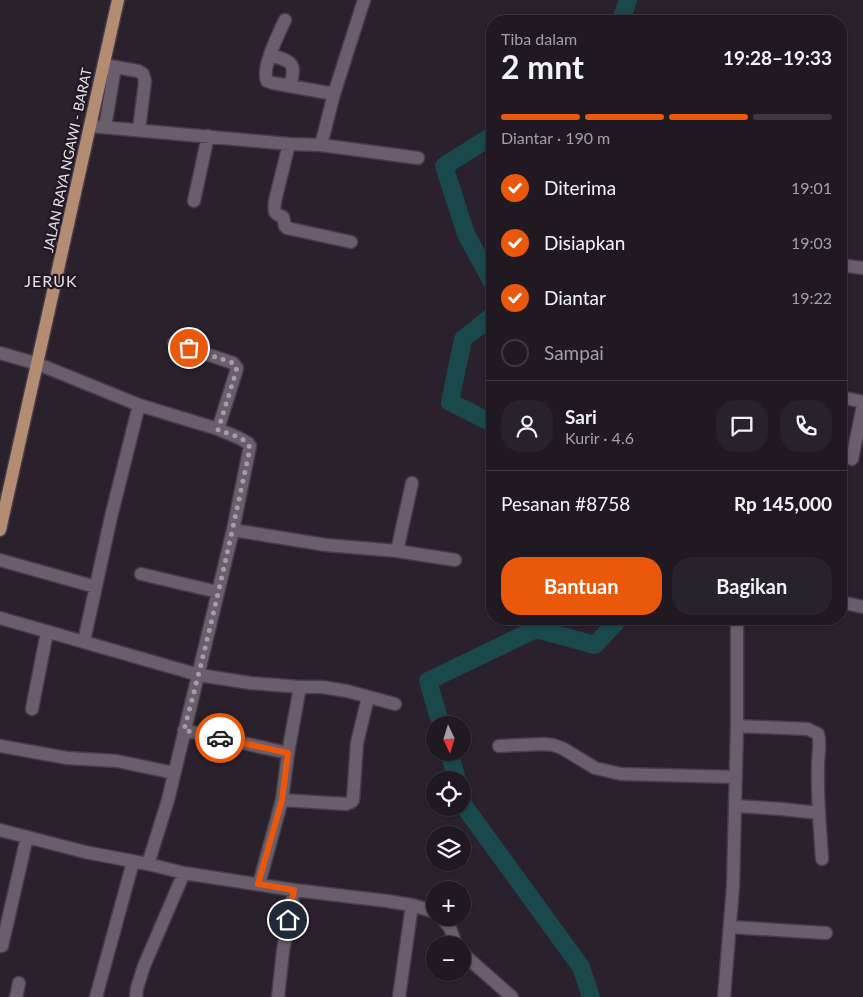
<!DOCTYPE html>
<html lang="id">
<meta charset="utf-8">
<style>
:root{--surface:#201922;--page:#28222a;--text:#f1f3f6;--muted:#a2a0a5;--line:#3d3840;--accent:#ea580c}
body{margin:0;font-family:Lato,sans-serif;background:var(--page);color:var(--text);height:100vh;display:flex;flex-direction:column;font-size:19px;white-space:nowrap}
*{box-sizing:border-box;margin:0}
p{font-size:16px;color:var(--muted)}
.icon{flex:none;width:28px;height:28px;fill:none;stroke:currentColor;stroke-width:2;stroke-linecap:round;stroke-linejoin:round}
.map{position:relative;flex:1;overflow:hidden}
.sheet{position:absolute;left:486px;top:15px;width:361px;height:610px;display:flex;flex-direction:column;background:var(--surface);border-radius:20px;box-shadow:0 1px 4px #0004,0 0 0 1px var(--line)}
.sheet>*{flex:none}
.needle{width:32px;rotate:176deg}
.fabs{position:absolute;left:426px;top:716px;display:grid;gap:10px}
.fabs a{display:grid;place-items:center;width:45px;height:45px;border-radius:50%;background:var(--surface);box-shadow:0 1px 4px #0004,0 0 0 1px var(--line);font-size:25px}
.pin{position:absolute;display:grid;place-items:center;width:42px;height:42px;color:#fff;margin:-21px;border:2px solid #fff;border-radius:50%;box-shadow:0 1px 5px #0007}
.courier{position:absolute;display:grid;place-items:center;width:50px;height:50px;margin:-25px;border:4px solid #ea580c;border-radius:50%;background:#fff;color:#222;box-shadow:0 1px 6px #0007}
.summary em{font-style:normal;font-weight:700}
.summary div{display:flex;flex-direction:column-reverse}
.summary{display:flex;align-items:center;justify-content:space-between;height:85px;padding:0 15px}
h1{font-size:32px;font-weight:700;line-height:38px}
.bar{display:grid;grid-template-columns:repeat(4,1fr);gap:8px 5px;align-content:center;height:60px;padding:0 15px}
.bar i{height:6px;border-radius:4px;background:var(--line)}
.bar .current{background:var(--accent)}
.bar p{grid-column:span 4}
.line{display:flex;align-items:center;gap:12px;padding:0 15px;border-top:1px solid var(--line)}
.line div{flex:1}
.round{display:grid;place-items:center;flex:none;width:52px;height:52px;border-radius:20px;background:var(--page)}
ol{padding:0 15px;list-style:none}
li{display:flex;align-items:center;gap:15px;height:55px}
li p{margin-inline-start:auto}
li .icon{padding:5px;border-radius:50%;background:var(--accent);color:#fff;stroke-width:4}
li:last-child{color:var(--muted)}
li i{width:28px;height:28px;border:2px solid var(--line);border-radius:50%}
.action{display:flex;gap:10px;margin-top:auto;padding:10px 15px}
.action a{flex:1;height:58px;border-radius:20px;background:var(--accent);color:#fff;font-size:20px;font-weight:700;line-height:58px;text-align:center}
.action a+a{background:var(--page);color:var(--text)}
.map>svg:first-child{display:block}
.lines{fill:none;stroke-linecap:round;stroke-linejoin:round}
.river{stroke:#1a494d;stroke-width:18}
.minor-casing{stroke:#453d47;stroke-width:15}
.major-casing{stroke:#453d47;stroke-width:15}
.minor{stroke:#6a5e6c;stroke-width:12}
.major{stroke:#b38c73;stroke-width:12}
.done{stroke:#a49ca6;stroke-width:5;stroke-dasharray:0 9}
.route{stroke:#ea580c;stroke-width:6}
.labels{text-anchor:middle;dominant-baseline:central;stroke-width:4.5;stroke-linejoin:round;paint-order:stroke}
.street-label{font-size:14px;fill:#e5dfe7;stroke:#211823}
.quarter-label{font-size:16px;letter-spacing:1px;fill:#e5dfe7;stroke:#211823}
</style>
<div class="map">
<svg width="863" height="997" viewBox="0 0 863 997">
<rect width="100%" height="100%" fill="#2b212d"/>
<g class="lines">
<!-- river -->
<path class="river" d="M621,21l7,-21
M492,136l-48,30 22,68 26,48
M492,316l-29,23 -13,63 42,21
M441,725l-13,-44 108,-52 59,16 24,-26
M449,752l8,28
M462,800l2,6 117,161 10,30"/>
<!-- minor casing -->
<g class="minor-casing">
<path id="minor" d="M285,20c-6,13 -24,48 -18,61l6,2 61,11
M270,55c21,6 27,7 20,31
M104,65l34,6 5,3 2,7 -6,49
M90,126l199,18 32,1 13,-51 30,-94
M105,127l10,-60
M289,144l-14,57c-1,11 -2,12 8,16l2,9 2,2 64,14
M321,145l97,13
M194,201l14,-65
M841,265l22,3
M174,343l59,20 4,5 -1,4 -18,57
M0,353l38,11 101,41 79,24 21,9 9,5 2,3 -17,84 -65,270 -20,64
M841,397l22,5
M852,459l11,-53
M233,530l93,15 71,6 58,9
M397,551l15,-68
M0,560l96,27
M141,574l77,18
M841,602l22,5
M0,618l199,57 51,8 50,4h22l25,4 48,13
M84,641l27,-124 28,-112
M32,709l15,-77
M737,726l71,3 10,5c3,10 0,21 0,31 -1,31 2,63 4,94
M184,730l104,23
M0,746l67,12 50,3 57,12
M499,746l45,-2 9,1 9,3 33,20 26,6 115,3
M282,800l64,4 5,-2 2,-2 4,-57 11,-46
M736,806l46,3 37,4
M0,830l85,22 63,12 36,9 110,17 93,11 25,4 23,7
M259,884l23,-84 6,-47 12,-66
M442,918l8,10 6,17
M730,927l96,6
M2,946l25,-109
M462,953l50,44
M16,997l3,-14
M96,997l37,-135
M136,997l1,-9 7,-22 40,-93
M278,997l5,-46 11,-61
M399,997l13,-92
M724,997l9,-111 4,-160v-107"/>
</g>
<!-- major casing -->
<g class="major-casing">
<path id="major" d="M0,530l118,-530"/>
</g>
<!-- minor -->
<use href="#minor" class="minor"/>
<!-- major -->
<use href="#major" class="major"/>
</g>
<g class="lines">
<!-- done -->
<path class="done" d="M189,348l44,15c3,3 4,5 3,9l-18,58c10,4 28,7 32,18 -20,95 -41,189 -66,282l36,8"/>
<!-- route -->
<path class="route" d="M220,738l68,15 -6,47 -24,84 36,6 -6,30"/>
</g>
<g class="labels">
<!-- street labels -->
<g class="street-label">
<text transform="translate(67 160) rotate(-78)">JALAN RAYA NGAWI - BARAT</text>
</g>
<!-- quarter labels -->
<g class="quarter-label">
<text x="51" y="280">JERUK</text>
</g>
</g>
</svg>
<div class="fabs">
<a><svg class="needle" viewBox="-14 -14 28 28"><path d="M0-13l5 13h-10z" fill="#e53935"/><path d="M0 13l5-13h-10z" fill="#a2a0a5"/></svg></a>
<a><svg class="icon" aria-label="locate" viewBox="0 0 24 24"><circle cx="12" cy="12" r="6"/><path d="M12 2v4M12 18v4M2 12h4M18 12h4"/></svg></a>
<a><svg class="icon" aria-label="layers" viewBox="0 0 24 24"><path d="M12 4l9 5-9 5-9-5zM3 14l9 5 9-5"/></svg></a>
<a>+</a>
<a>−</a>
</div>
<div class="pin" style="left:189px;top:348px;background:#ea580c"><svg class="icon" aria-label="bag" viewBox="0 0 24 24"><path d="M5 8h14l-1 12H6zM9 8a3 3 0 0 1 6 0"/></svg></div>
<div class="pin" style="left:288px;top:920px;background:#1f2937"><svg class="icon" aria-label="home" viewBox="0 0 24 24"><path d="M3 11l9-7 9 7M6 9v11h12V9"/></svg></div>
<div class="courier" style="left:220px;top:738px"><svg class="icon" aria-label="car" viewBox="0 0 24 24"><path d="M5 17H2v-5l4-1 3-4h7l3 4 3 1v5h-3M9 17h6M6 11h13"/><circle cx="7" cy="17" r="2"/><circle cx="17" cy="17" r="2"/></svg></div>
<section class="sheet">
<div class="summary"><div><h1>2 mnt</h1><p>Tiba dalam</p></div><em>19:28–19:33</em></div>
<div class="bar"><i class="current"></i><i class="current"></i><i class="current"></i><i></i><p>Diantar · 190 m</p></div>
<ol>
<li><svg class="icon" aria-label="check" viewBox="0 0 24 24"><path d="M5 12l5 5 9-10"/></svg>Diterima<p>19:01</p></li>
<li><svg class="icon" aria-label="check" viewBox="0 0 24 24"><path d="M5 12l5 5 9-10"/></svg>Disiapkan<p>19:03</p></li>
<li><svg class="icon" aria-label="check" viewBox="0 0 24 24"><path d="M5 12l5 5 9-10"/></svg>Diantar<p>19:22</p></li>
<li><i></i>Sampai</li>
</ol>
<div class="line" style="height:90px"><a class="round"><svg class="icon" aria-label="person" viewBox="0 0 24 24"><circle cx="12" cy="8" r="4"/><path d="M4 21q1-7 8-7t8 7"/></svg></a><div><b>Sari</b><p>Kurir · 4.6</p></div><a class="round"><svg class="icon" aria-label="chat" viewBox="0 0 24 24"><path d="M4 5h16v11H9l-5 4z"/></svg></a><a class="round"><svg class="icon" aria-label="phone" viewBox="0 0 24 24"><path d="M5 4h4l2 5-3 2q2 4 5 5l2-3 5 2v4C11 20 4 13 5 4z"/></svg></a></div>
<div class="line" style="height:65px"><div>Pesanan #8758</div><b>Rp 145,000</b></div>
<div class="action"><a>Bantuan</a><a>Bagikan</a></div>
</section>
</div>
